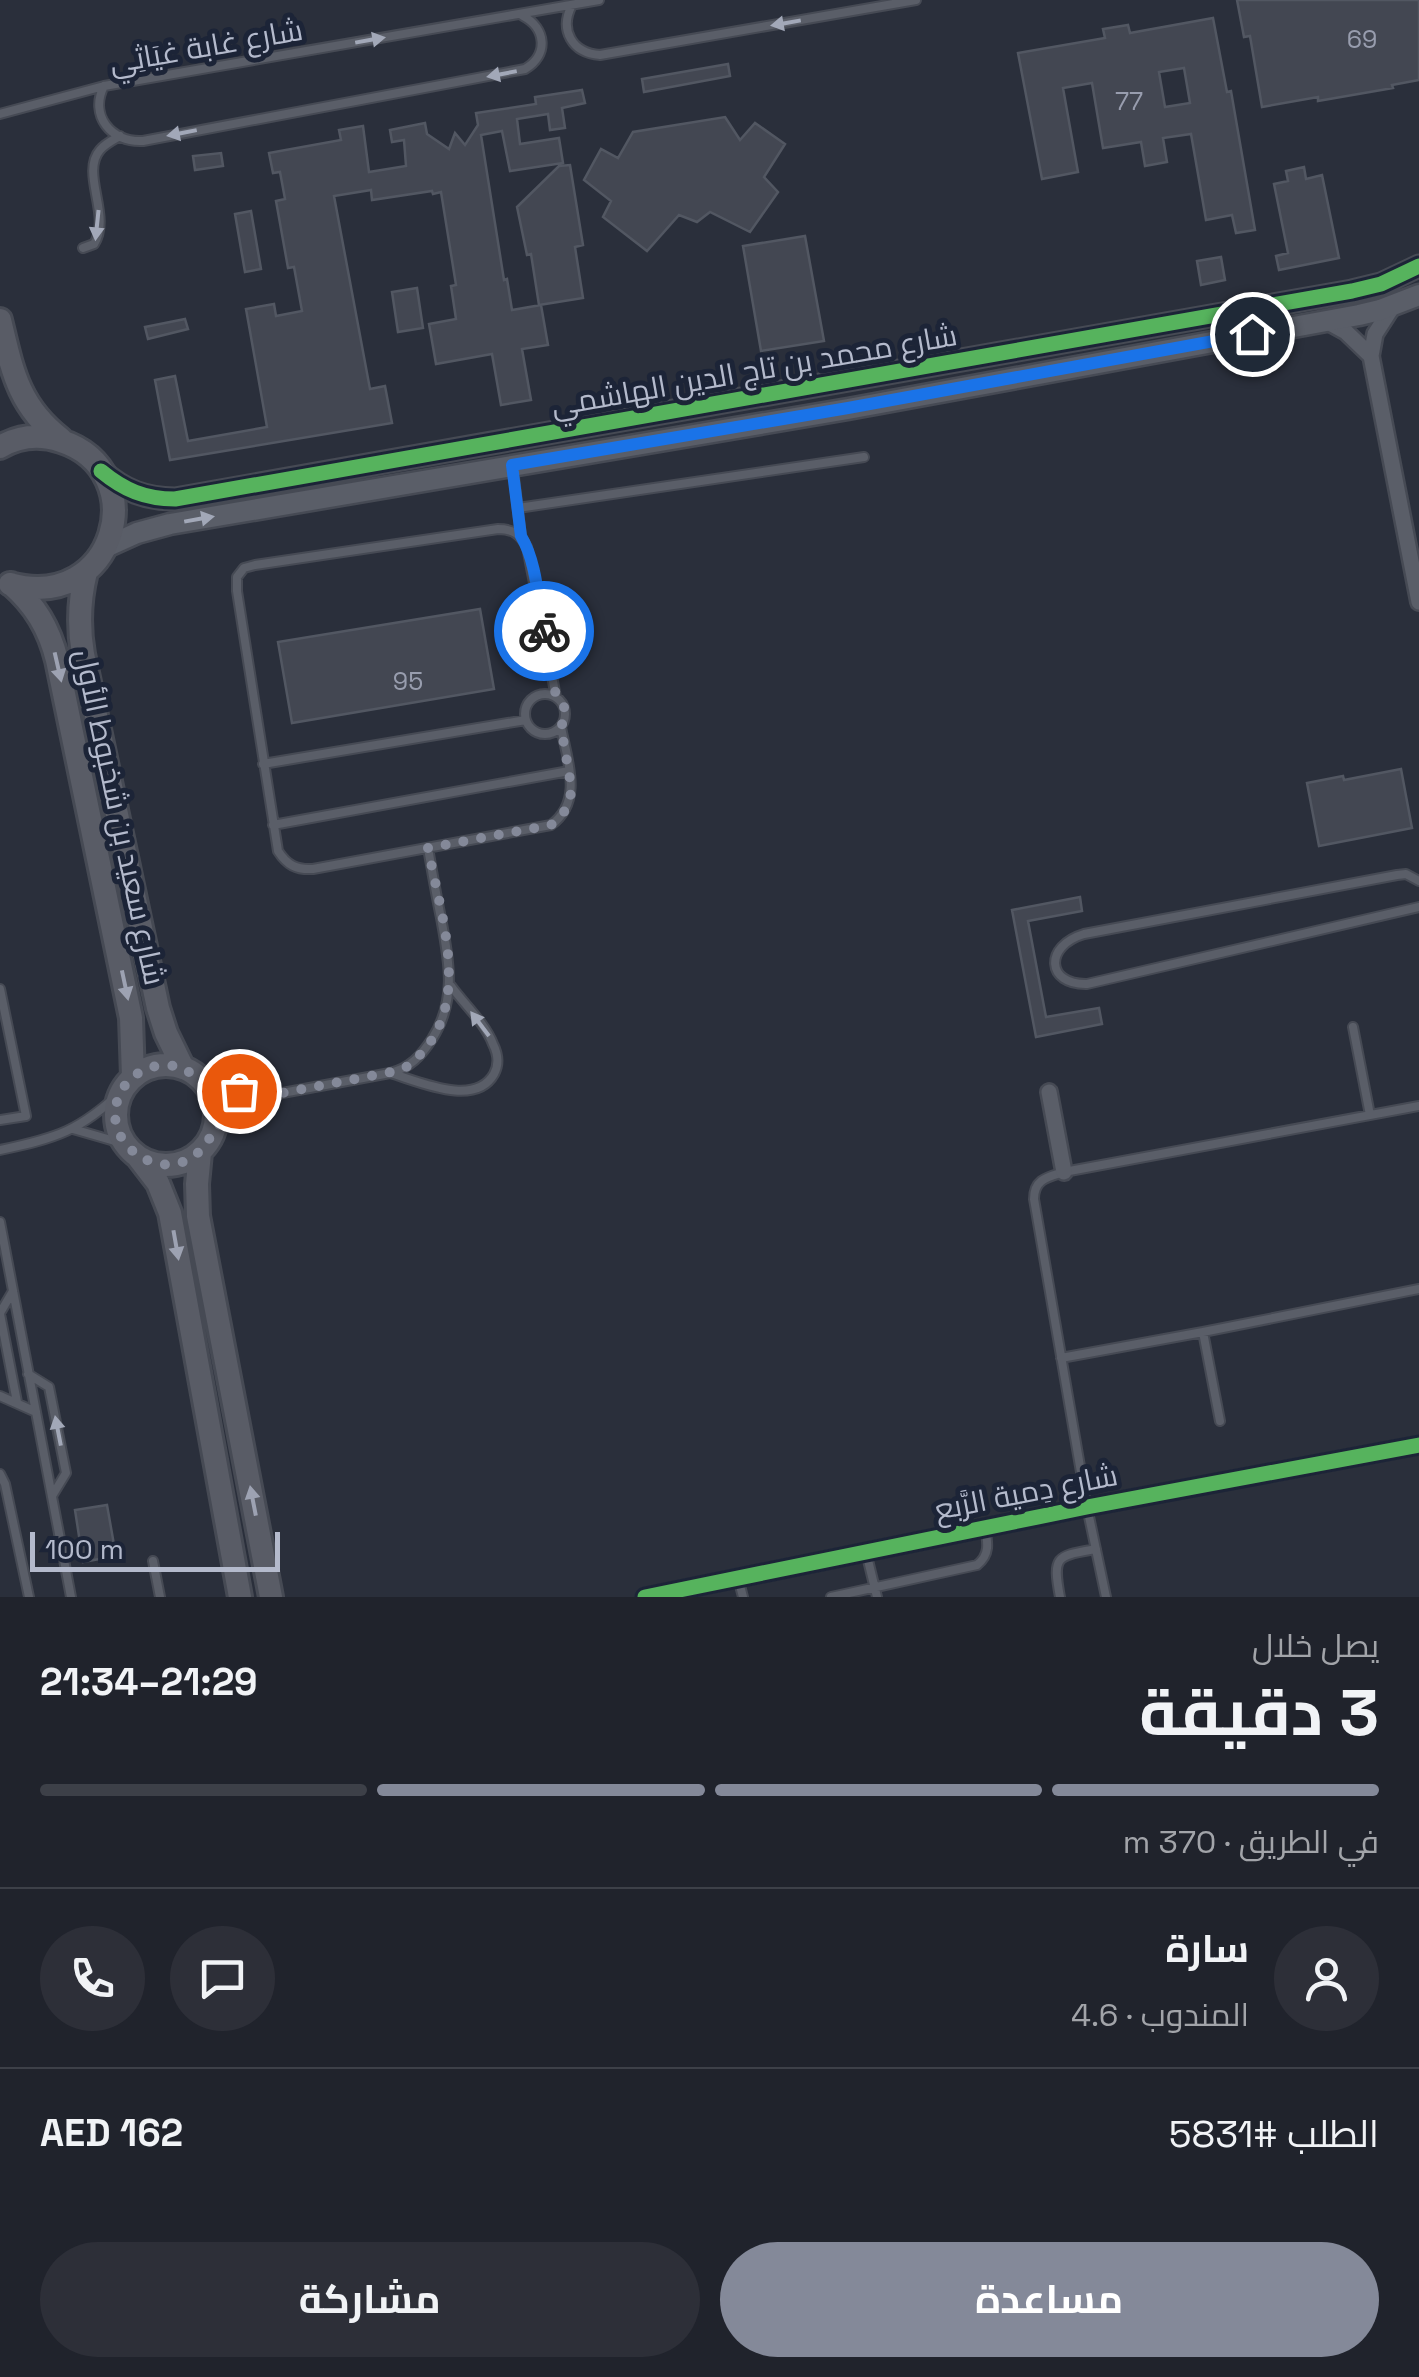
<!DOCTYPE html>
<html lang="ar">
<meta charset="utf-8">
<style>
:root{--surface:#20232c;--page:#2d2f38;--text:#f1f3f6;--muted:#a2a4a9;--line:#3d4048;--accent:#848999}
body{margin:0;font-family:"Space Grotesk",Cairo,sans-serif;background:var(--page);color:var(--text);direction:rtl;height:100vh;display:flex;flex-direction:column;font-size:38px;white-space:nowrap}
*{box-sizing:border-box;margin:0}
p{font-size:32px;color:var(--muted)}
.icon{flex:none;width:55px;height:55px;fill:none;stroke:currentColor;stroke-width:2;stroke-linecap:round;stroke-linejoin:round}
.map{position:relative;height:1597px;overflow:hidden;direction:ltr}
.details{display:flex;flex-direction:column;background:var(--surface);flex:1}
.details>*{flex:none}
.scale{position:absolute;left:30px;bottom:25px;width:250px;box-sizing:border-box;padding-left:10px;border:5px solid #b4bacc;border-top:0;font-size:28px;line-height:35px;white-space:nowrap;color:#b4bacc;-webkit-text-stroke:8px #1c2437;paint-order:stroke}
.pin{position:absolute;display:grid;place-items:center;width:85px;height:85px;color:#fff;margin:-42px;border:5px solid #fff;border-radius:50%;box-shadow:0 2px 10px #0007}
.courier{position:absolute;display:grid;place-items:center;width:100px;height:100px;margin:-50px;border:8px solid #1a73e8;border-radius:50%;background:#fff;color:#222;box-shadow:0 2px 12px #0007}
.head em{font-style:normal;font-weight:700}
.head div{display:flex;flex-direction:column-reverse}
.head{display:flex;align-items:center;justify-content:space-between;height:170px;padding:0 40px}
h1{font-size:65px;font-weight:700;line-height:75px}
.bar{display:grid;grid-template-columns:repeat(4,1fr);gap:15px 10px;align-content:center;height:120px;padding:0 40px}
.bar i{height:12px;border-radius:8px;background:var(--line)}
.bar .selected{background:var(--accent)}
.bar p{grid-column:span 4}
.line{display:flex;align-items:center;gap:25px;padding:0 40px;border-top:2px solid var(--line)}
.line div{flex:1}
.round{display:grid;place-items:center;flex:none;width:105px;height:105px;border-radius:52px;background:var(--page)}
.button{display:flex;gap:20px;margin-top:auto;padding:20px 40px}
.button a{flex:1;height:115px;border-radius:60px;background:var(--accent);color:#fff;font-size:40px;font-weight:700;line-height:115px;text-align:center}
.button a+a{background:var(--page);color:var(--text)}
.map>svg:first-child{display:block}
.building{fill:#434752;stroke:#525762;stroke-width:2.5;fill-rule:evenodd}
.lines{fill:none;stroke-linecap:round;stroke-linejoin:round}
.service-casing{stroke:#464a54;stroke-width:12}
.minor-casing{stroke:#464a54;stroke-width:20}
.tertiary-casing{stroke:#464a54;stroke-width:25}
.secondary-casing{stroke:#464a54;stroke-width:28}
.service{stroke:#5a5e68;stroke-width:8}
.minor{stroke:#5a5e68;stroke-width:15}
.tertiary{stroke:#5a5e68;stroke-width:20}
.secondary{stroke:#595c66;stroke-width:22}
.cycleway-casing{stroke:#1c2437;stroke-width:21}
.cycleway{stroke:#56b35d;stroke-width:15}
.oneway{fill:#a2a8b8}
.oneway2{fill:#9da2b2}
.done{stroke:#848999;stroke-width:10;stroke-dasharray:0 18}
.route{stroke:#1a73e8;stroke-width:12}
.labels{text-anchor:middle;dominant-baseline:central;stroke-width:10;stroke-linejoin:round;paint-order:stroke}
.number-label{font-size:25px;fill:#989dae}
.street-label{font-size:30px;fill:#b4bacc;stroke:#1c2437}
</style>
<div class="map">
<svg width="1419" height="1597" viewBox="0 0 1419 1597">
<rect width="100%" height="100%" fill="#2a2f3b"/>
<!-- building -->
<path class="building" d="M1237,0h182v80l-27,5 1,3 -75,13v-4l-56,10 -12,-71 -6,1z
M1213,18l14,74 4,-1 24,139 -19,3 -4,-18 -26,5 -15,-86 -28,4 4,24 -22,4 -4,-24 -38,6 -11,-65 -29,5 15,84 -36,7 -24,-126 87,-15 -2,-9 25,-4 2,8zM1184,68l6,35 -25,4 -6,-35z
M728,64l2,12 -86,16 -2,-13z
M582,90l3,13 -23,5 3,20 -15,2 -2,-16 -31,5 3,25 39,-6 4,25 -53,8 -8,-40 -21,4 23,145 3,-1 5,31 29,-5 7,40 -26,4 9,51 -30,5 -9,-51 -56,10 -7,-40 27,-5 -5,-33 5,-1 -15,-93 -8,2 -1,-3 -60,9 -1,-10 -37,6 36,193 15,-3 7,37 -222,37 -15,-80 20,-4 13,65 79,-14 -21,-118 28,-5 2,12 26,-5 -8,-44 -6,1 -12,-67 9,-2 -5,-27 -7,1 -4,-20 72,-13 -2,-10 24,-4 6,46 37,-6 -2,-26 -12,2 -2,-12 35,-7 2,11 22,15 6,-16 10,12 13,-20 -2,-12 60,-9 -1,-7z
M725,117l15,23 15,-17 30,21 -21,33 14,15 -28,40 -40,-20 -13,10 -18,-7 -32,36 -44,-34 8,-16 -27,-21 17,-31 17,9 15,-26z
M221,153l2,13 -28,4 -2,-14z
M570,165l13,80 -8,2 8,51 -44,7 -8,-51 -4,1 -10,-48 42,-41z
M1304,167l2,12 16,-4 17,83 -60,12 -3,-14 12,-3 -14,-69 14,-3 -2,-10z
M251,211l10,58 -16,3 -10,-58z
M805,236l19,105 -63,10 -18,-105z
M1221,257l4,23 -24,5 -4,-24z
M417,288l6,40 -25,4 -6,-40z
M185,319l3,10 -40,10 -3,-12z
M480,609l14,80 -202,34 -14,-81z
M1401,769l11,59 -93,18 -12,-63 36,-7 1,4z
M1080,897l2,14 -54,10 18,96 53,-9 3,16 -66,13 -24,-127z
M107,1505l9,51 -33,6 -8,-52z"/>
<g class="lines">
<!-- service casing -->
<g class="service-casing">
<path id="service" d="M572,5c-13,25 0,48 28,50l316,-55
M104,86c-15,29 7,57 39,55l382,-72c24,-14 21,-41 -2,-53
M0,114l104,-28 495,-86
M83,248l11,-4c18,-28 -14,-71 6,-94 5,-6 13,-10 20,-14
M513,469l8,67
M518,508l346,-51
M525 714a20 20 0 1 1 40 0a20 20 0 1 1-40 0Z
M556,697l-29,-150c-7,-13 -14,-18 -29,-18l-243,36 -11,3 -7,9v14l41,260c9,14 18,19 35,18l238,-44c33,-24 16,-65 10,-98
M263,764l263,-44
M273,825l296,-54
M1419,881l-13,-7 -9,1 -313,59c-40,12 -38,51 3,50l332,-77
M0,989l26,127 -26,4
M1353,1027l17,88
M390,1073c28,8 85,35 104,1 5,-9 4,-20 -1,-30 -8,-21 -29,-40 -42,-58
M202,1080l37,11 38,3 113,-21c20,-5 31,-17 42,-34 25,-39 17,-78 9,-121 -5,-24 -9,-47 -13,-70
M215,1127l58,-31
M73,1129l52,15
M0,1150c57,-12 80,-19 123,-60
M0,1222l71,375
M0,1313l13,-22
M0,1314l17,88
M1203,1332l17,89
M1061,1358l142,-26 216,-43
M28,1374l21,13 17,86 -14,23
M0,1396l36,16
M0,1474l5,10 24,113
M866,1552l11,45
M153,1561l7,36
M738,1578l5,19
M831,1597l146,-32c13,-10 11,-22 8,-37
M1060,1597c-8,-42 -3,-41 36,-48
M1106,1597l-19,-90 -53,-308c0,-20 14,-22 30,-27l355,-66"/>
</g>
<!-- minor casing -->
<g class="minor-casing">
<path id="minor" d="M1393,306l-18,28 -4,22 48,246
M1326,321l20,11 25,24
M1049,1092l15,80
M645,1597l442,-90 332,-62"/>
</g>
<!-- tertiary casing -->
<g class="tertiary-casing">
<path id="tertiary" d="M102,471c22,20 44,28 73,28l1177,-208 29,-7 38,-18
M106,547l31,-14 33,-9 678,-115 511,-94 21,-5 39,-15"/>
</g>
<!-- secondary casing -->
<g class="secondary-casing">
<path id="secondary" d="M0,320c12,50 18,86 61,119
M0,447c19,-11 40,-13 61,-6 93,30 55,172 -51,143
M86,572c-7,28 -8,53 -3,82l75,354 8,25 17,35
M11,584c24,21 38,44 46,76l74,358 2,59
M116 1115a50 50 0 1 1 100 0a50 50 0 1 1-100 0Z
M200,1153l-3,31 1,32 73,381
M138,1157l20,26 12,30 70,384"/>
</g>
<!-- service -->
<use href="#service" class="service"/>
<!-- minor -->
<use href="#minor" class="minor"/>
<!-- tertiary -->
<use href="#tertiary" class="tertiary"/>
<!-- secondary -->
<use href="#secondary" class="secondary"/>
<!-- cycleway casing -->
<g class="cycleway-casing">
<path id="cycleway" d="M101,471c23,19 44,28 74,28l1177,-208 29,-7 38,-18
M645,1597l442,-90 332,-62"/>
</g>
<!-- cycleway -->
<use href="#cycleway" class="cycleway"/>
</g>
<!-- one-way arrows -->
<defs><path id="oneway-solid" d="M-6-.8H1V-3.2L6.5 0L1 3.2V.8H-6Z" transform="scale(2.5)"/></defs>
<g class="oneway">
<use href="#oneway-solid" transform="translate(786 23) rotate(170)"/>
<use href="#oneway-solid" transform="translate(370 40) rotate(-10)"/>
<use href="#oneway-solid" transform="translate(502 74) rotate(169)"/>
<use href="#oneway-solid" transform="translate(182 133) rotate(169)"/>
<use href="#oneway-solid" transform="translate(97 225) rotate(96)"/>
<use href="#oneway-solid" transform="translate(199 519) rotate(-10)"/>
<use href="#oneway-solid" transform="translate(480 1024) rotate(-127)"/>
<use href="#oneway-solid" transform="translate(58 1431) rotate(-101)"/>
</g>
<g class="oneway2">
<use href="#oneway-solid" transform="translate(58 667) rotate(77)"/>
<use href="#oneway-solid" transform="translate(125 985) rotate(78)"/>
<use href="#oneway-solid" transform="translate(176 1245) rotate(80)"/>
<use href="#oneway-solid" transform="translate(253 1501) rotate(-101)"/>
</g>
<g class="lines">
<!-- done -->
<path class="done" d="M239,1091c-12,-3 -26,-5 -37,-11 -12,-7 -20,-14 -35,-15 -15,0 -32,7 -41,19 -44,59 57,123 89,43l62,-33 125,-24c76,-52 40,-148 26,-222l123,-23 13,-13 8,-21 -11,-64 5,-13 -2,-7 -8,-11 -12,-65"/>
<!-- route -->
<path class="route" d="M544,631c-6,-31 -7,-68 -23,-95l-9,-71 336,-57 404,-74"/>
</g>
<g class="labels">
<!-- number labels -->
<g class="number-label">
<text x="1362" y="39">69</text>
<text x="1129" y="101">77</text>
<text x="408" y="681">95</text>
</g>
<!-- street labels -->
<g class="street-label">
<text transform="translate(206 46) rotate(-10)">شارع غابة غيَاثِي</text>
<text transform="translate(754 370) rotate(-10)">شارع محمد بن تاج الدين الهاشمي</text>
<text transform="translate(120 817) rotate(78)">شارع سعيد بن شخبوط الأول</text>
<text transform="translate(1026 1492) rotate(-11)">شارع دِمية الرَّبع</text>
</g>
</g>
</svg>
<div class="scale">100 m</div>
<div class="pin" style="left:239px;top:1091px;background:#ea580c"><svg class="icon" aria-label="bag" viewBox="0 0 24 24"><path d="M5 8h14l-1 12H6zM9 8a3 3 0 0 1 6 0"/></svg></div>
<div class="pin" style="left:1252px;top:334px;background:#1f2937"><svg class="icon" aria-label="home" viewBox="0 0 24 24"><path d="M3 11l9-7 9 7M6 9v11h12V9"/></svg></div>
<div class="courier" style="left:544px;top:631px"><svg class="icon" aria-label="bike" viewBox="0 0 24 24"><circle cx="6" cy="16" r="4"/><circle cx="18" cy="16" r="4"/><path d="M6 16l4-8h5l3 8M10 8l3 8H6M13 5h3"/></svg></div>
</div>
<section class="details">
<div class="head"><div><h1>3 دقيقة</h1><p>يصل خلال</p></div><em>21:29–21:34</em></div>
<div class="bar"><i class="selected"></i><i class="selected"></i><i class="selected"></i><i></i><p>في الطريق · 370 m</p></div>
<div class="line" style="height:180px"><a class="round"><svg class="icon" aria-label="person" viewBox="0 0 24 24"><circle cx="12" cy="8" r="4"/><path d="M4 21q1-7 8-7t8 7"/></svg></a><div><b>سارة</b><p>المندوب · 4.6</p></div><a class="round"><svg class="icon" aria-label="chat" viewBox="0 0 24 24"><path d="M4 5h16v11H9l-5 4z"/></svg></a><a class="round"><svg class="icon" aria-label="phone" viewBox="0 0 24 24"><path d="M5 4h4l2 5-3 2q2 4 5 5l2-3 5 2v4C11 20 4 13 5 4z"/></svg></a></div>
<div class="line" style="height:130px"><div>الطلب #5831</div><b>AED 162</b></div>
<div class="button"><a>مساعدة</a><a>مشاركة</a></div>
</section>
